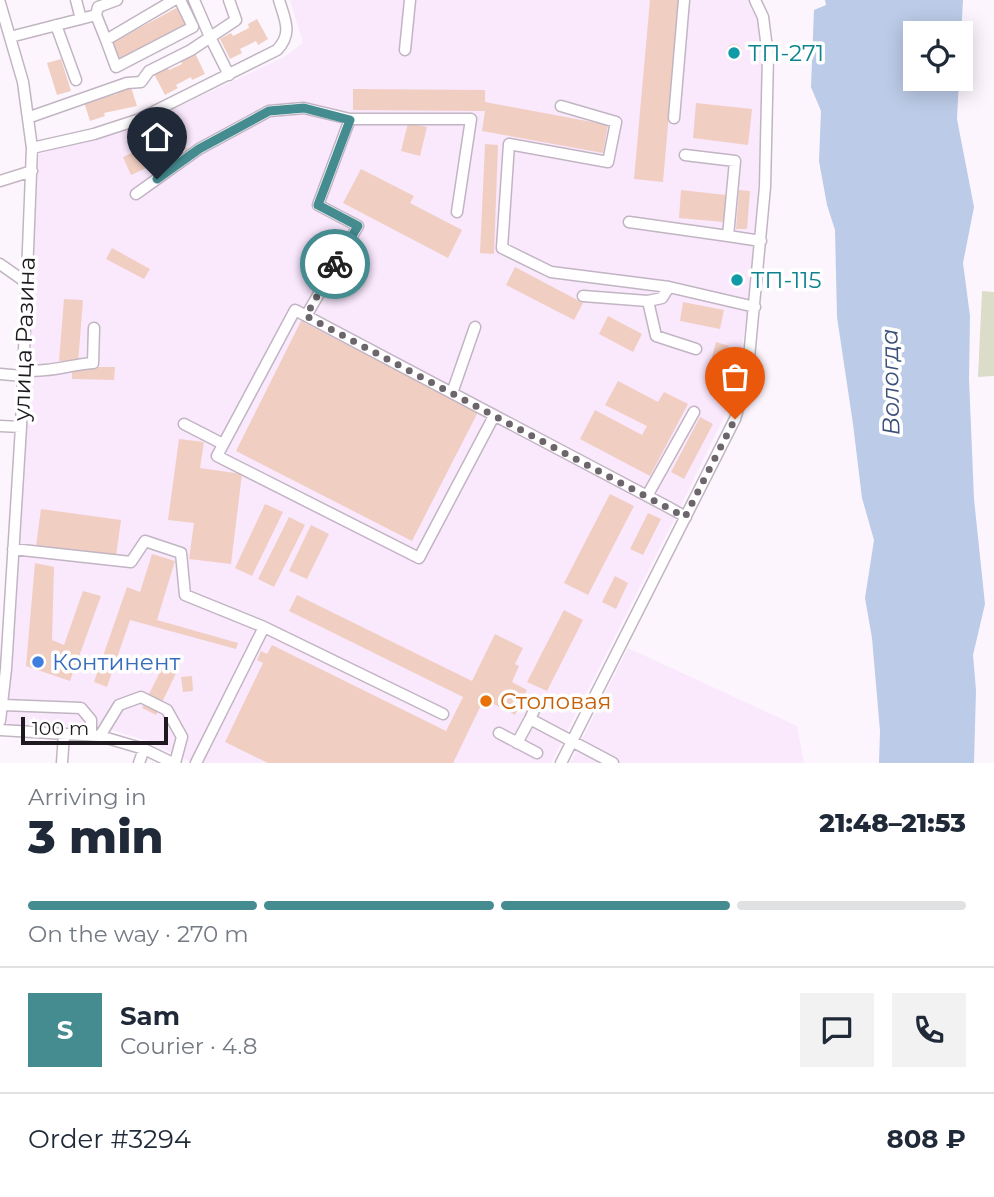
<!DOCTYPE html>
<meta charset="utf-8">
<style>
:root{--surface:#fff;--page:#f2f2f3;--text:#1f2937;--muted:#747a83;--line:#e0e1e3;--accent:#458c91}
body{margin:0;font-family:Montserrat,sans-serif;background:var(--page);color:var(--text);height:100vh;display:flex;flex-direction:column;font-size:26px;white-space:nowrap}
*{box-sizing:border-box;margin:0}
p{font-size:23px;color:var(--muted)}
.icon{flex:none;width:38px;height:38px;fill:none;stroke:currentColor;stroke-width:2;stroke-linecap:round;stroke-linejoin:round}
.map{position:relative;height:763px;overflow:hidden}
.panel{display:flex;flex-direction:column;background:var(--surface);flex:1}
.panel>*{flex:none}
.controls{position:absolute;left:903px;top:21px;display:grid;gap:14px}
.controls a{display:grid;place-items:center;width:70px;height:70px;border-radius:0px;background:var(--surface);box-shadow:0 4px 18px #0003;font-size:35px}
.scale{position:absolute;left:21px;bottom:18px;width:147px;box-sizing:border-box;padding-left:7px;border:4px solid #1e191e;border-top:0;font-size:19px;line-height:24px;white-space:nowrap;color:#1e191e;-webkit-text-stroke:5px #fff;paint-order:stroke}
.pin{position:absolute;display:grid;place-items:center;width:60px;height:60px;color:#fff;margin:-72px -30px;border-radius:50% 50% 50% 0;rotate:-45deg;box-shadow:0 0 7px #0007}
.pin .icon{rotate:45deg}
.courier{position:absolute;display:grid;place-items:center;width:70px;height:70px;margin:-35px;border:5px solid #458c91;border-radius:50%;background:#fff;color:#222;box-shadow:0 2px 9px #0007}
.head em{font-style:normal;font-weight:800}
.head div{display:flex;flex-direction:column-reverse}
.head{display:flex;align-items:center;justify-content:space-between;height:119px;padding:0 28px}
h1{font-size:46px;font-weight:800;line-height:52px}
.bar{display:grid;grid-template-columns:repeat(4,1fr);gap:10px 7px;align-content:center;height:84px;padding:0 28px}
.bar i{height:9px;border-radius:5px;background:var(--line)}
.bar .on{background:var(--accent)}
.bar p{grid-column:span 4}
.line{display:flex;align-items:center;gap:18px;padding:0 28px;border-top:2px solid var(--line)}
.line div{flex:1}
.round{display:grid;place-items:center;flex:none;width:74px;height:74px;border-radius:0px;background:var(--page)}
.map>svg:first-child{display:block}
.built{fill:#fae8fd}
.green{fill:#dbddc8}
.water{fill:#bccbe7}
.building{fill:#f1cec2}
.lines{fill:none;stroke-linecap:round;stroke-linejoin:round}
.minor-casing{stroke:#c2b5c3;stroke-width:13}
.minor{stroke:#fff;stroke-width:10}
.done{stroke:#6c666c;stroke-width:7;stroke-dasharray:0 12.6}
.route{stroke:#458c91;stroke-width:9}
.culture-dot{fill:#0f9aa8;stroke:#fff;stroke-width:2.5}
.shop-dot{fill:#3f7fe0;stroke:#fff;stroke-width:2.5}
.food-dot{fill:#e8710a;stroke:#fff;stroke-width:2.5}
.labels{text-anchor:middle;dominant-baseline:central;stroke-width:7;stroke-linejoin:round;paint-order:stroke}
.culture-label{font-size:23px;fill:#0d838f;stroke:#fff;text-anchor:start}
.street-label{font-size:23px;fill:#1e191e;stroke:#fff}
.shop-label{font-size:23px;fill:#366cbe;stroke:#fff;text-anchor:start}
.food-label{font-size:23px;fill:#c56008;stroke:#fff;text-anchor:start}
.water-label{font-size:24px;font-style:italic;fill:#3d517a;stroke:#fff}
</style>
<div class="map">
<svg width="994" height="763" viewBox="0 0 994 763">
<rect width="100%" height="100%" fill="#fdf5fe"/>
<!-- built -->
<path class="built" d="M290,0h460l8,19 4,38 -3,131 -12,128 -10,62 -12,37 -47,97 -127,251h-359l-44,-22 -43,-13 -98,-3 32,-571 103,-30 142,-67 19,-14z
M628,648l169,78 7,37h-234z"/>
<!-- green -->
<path class="green" d="M982,291l12,1v84l-16,1z"/>
<!-- water -->
<path class="water" d="M825,0h138l-2,37v-4h-46v46h44l-2,40 17,88 -11,56 7,53 -1,63 5,120 11,105 -12,51 3,35 -2,73h-95l1,-32 -8,-93 -7,-40 9,-58 -12,-42 -9,-74 -16,-107 -2,-87 -8,-25 -8,-44 2,-50 -10,-24 3,-77 12,-5z"/>
<!-- building -->
<path class="building" d="M650,0h29l-16,182 -29,-3z
M178,7l10,20 -67,34 -9,-18z
M257,19l11,20 -10,6 -2,-4 -16,8 2,4 -12,6 -10,-20 11,-6 2,3 16,-8 -1,-4z
M726 52a8 8 0 1 1 16 0a8 8 0 1 1-16 0Z
M195,53l10,21 -13,6 -1,-3 -15,8 2,3 -13,7 -11,-21 13,-7 2,3 13,-6 -1,-4z
M61,59l10,32 -14,4 -10,-32z
M131,87l6,19 -33,7 1,3 -15,5 -6,-19 33,-8 -1,-3z
M353,89l132,1v12l123,23 -5,28 -121,-22 3,-20 -132,-1z
M696,103l56,6 -4,36 -55,-7z
M408,123l19,4 -7,29 -19,-5z
M178,131l9,18 -56,26 -8,-18z
M485,144l13,1 -4,109 -14,-1z
M361,169l53,27 -4,7 52,27 -14,28 -105,-55z
M681,190l45,5 -2,27 -45,-4z
M739,190l11,1 -3,38h-11z
M112,248l38,21 -6,10 -38,-20z
M515,267l68,36 -9,17 -68,-35z
M64,299l19,1 -5,63 -19,-2z
M683,302l41,8 -4,19 -40,-8z
M608,316l34,18 -9,18 -34,-18z
M301,321l177,91 -66,129 -176,-90z
M716,342l13,4 -8,30 -13,-3z
M72,367h43l-1,13 -42,-1z
M618,381l40,21 6,-10 24,12 -38,72 -70,-37 15,-29 47,25 5,-9 -42,-21z
M700,417l13,7 -29,55 -13,-7z
M179,439l25,3 -4,26 42,6 -11,90 -42,-5 5,-36 -26,-3z
M610,494l24,12 -46,89 -24,-12z
M265,504l18,8 -31,64 -17,-8z
M41,509l80,11 -5,36 -80,-10z
M648,513l13,6 -18,36 -13,-6z
M289,517l16,8 -31,62 -16,-8z
M311,525l18,9 -22,45 -18,-8z
M152,554l23,7 -18,59 81,23 -2,6 -106,-29 -23,67 -13,-5 33,-95 13,5z
M35,563l19,4 -2,73 12,5 19,-54 18,5 -31,85 -44,-15z
M615,576l13,7 -12,26 -14,-7z
M297,595l175,86 23,-47 28,14 -8,16 4,2 -7,16 15,8 -12,25 -31,-16 -31,64h-185l-43,-21 38,-79 -6,-3 4,-9 6,3 5,-9 174,86 17,-34 -174,-86z
M564,610l19,10 -36,71 -20,-9z
M166,660l13,7 -23,48 -14,-7z
M192,676l1,15 -10,1 -2,-15z"/>
<g class="lines">
<!-- minor casing -->
<g class="minor-casing">
<path id="minor" d="M76,0l5,19
M117,0l-19,7 -2,8 10,25 68,-40
M194,0l16,37 19,38
M0,3l23,79 9,66 -11,279 -15,242 -6,52
M56,25l20,55
M10,37l86,-22
M106,40l10,27 77,-40 -13,-27
M405,50l5,-50
M561,106l55,16 -8,40 -99,-18 -7,104 49,24 118,15 86,20
M30,117l97,-34 14,-1 8,-11 42,-21 45,-30 -7,-20
M674,118l10,-118
M350,119h121l-14,93
M32,148l62,-14 43,-14 140,-70c16,-17 8,-30 2,-50
M685,155l50,6 -7,75 33,5
M0,181l32,-10
M136,194l63,-45 70,-38 35,-3 46,11 -32,86 40,21 -52,90
M629,222l99,14
M0,264l27,19
M669,287l-7,11 -14,3 8,35 40,13
M583,296l65,5
M23,370c25,3 45,-5 70,-7l1,-35
M0,374l23,2
M452,393l23,-66
M494,416l-75,142 -202,-102 78,-146 373,197 18,10
M184,424l39,20
M0,426l21,1
M647,496l47,-84
M13,549l118,13 14,-21 36,12 4,42 79,32 179,87
M3,705l78,3 10,12v15
M536,706l-6,13 83,44
M0,730l100,6 44,13 29,14
M499,733l38,20
M100,736l19,-31 22,-8 26,13 15,27 -7,26
M517,743l13,-24
M62,763l2,-29
M139,763l5,-14
M196,763l68,-136
M561,763l174,-344 12,-40 18,-192 3,-131 -5,-39 -8,-17"/>
</g>
<!-- minor -->
<use href="#minor" class="minor"/>
</g>
<g class="lines">
<!-- done -->
<path class="done" d="M335,264l-29,52 379,201 50,-98"/>
<!-- route -->
<path class="route" d="M157,179l42,-30 70,-38 35,-3 46,12 -32,85 40,21 -23,38"/>
</g>
<!-- markers -->
<g class="culture-dot">
<circle cx="734" cy="53" r="7"/>
<circle cx="737" cy="280" r="7"/>
</g>
<circle class="shop-dot" cx="38" cy="662" r="7"/>
<circle class="food-dot" cx="486" cy="701" r="7"/>
<g class="labels">
<!-- culture labels -->
<g class="culture-label">
<text x="748" y="53">ТП-271</text>
<text x="751" y="280">ТП-115</text>
</g>
<!-- street labels -->
<g class="street-label">
<text transform="translate(24 339) rotate(-88)">улица Разина</text>
</g>
<!-- shop labels -->
<g class="shop-label">
<text x="52" y="662">Континент</text>
</g>
<!-- food labels -->
<g class="food-label">
<text x="500" y="701">Столовая</text>
</g>
<!-- water labels -->
<g class="water-label">
<text transform="translate(890 382) rotate(-91)">Вологда</text>
</g>
</g>
</svg>
<div class="controls">
<a><svg class="icon" aria-label="locate" viewBox="0 0 24 24"><circle cx="12" cy="12" r="6"/><path d="M12 2v4M12 18v4M2 12h4M18 12h4"/></svg></a>
</div>
<div class="scale">100 m</div>
<div class="pin" style="left:735px;top:419px;background:#ea580c"><svg class="icon" aria-label="bag" viewBox="0 0 24 24"><path d="M5 8h14l-1 12H6zM9 8a3 3 0 0 1 6 0"/></svg></div>
<div class="pin" style="left:157px;top:179px;background:#1f2937"><svg class="icon" aria-label="home" viewBox="0 0 24 24"><path d="M3 11l9-7 9 7M6 9v11h12V9"/></svg></div>
<div class="courier" style="left:335px;top:264px"><svg class="icon" aria-label="bike" viewBox="0 0 24 24"><circle cx="6" cy="16" r="4"/><circle cx="18" cy="16" r="4"/><path d="M6 16l4-8h5l3 8M10 8l3 8H6M13 5h3"/></svg></div>
</div>
<section class="panel">
<div class="head"><div><h1>3 min</h1><p>Arriving in</p></div><em>21:48–21:53</em></div>
<div class="bar"><i class="on"></i><i class="on"></i><i class="on"></i><i></i><p>On the way · 270 m</p></div>
<div class="line" style="height:126px"><b class="round" style="background:var(--accent);color:#fff">S</b><div><b>Sam</b><p>Courier · 4.8</p></div><a class="round"><svg class="icon" aria-label="chat" viewBox="0 0 24 24"><path d="M4 5h16v11H9l-5 4z"/></svg></a><a class="round"><svg class="icon" aria-label="phone" viewBox="0 0 24 24"><path d="M5 4h4l2 5-3 2q2 4 5 5l2-3 5 2v4C11 20 4 13 5 4z"/></svg></a></div>
<div class="line" style="height:91px"><div>Order #3294</div><b>808 ₽</b></div>
</section>
